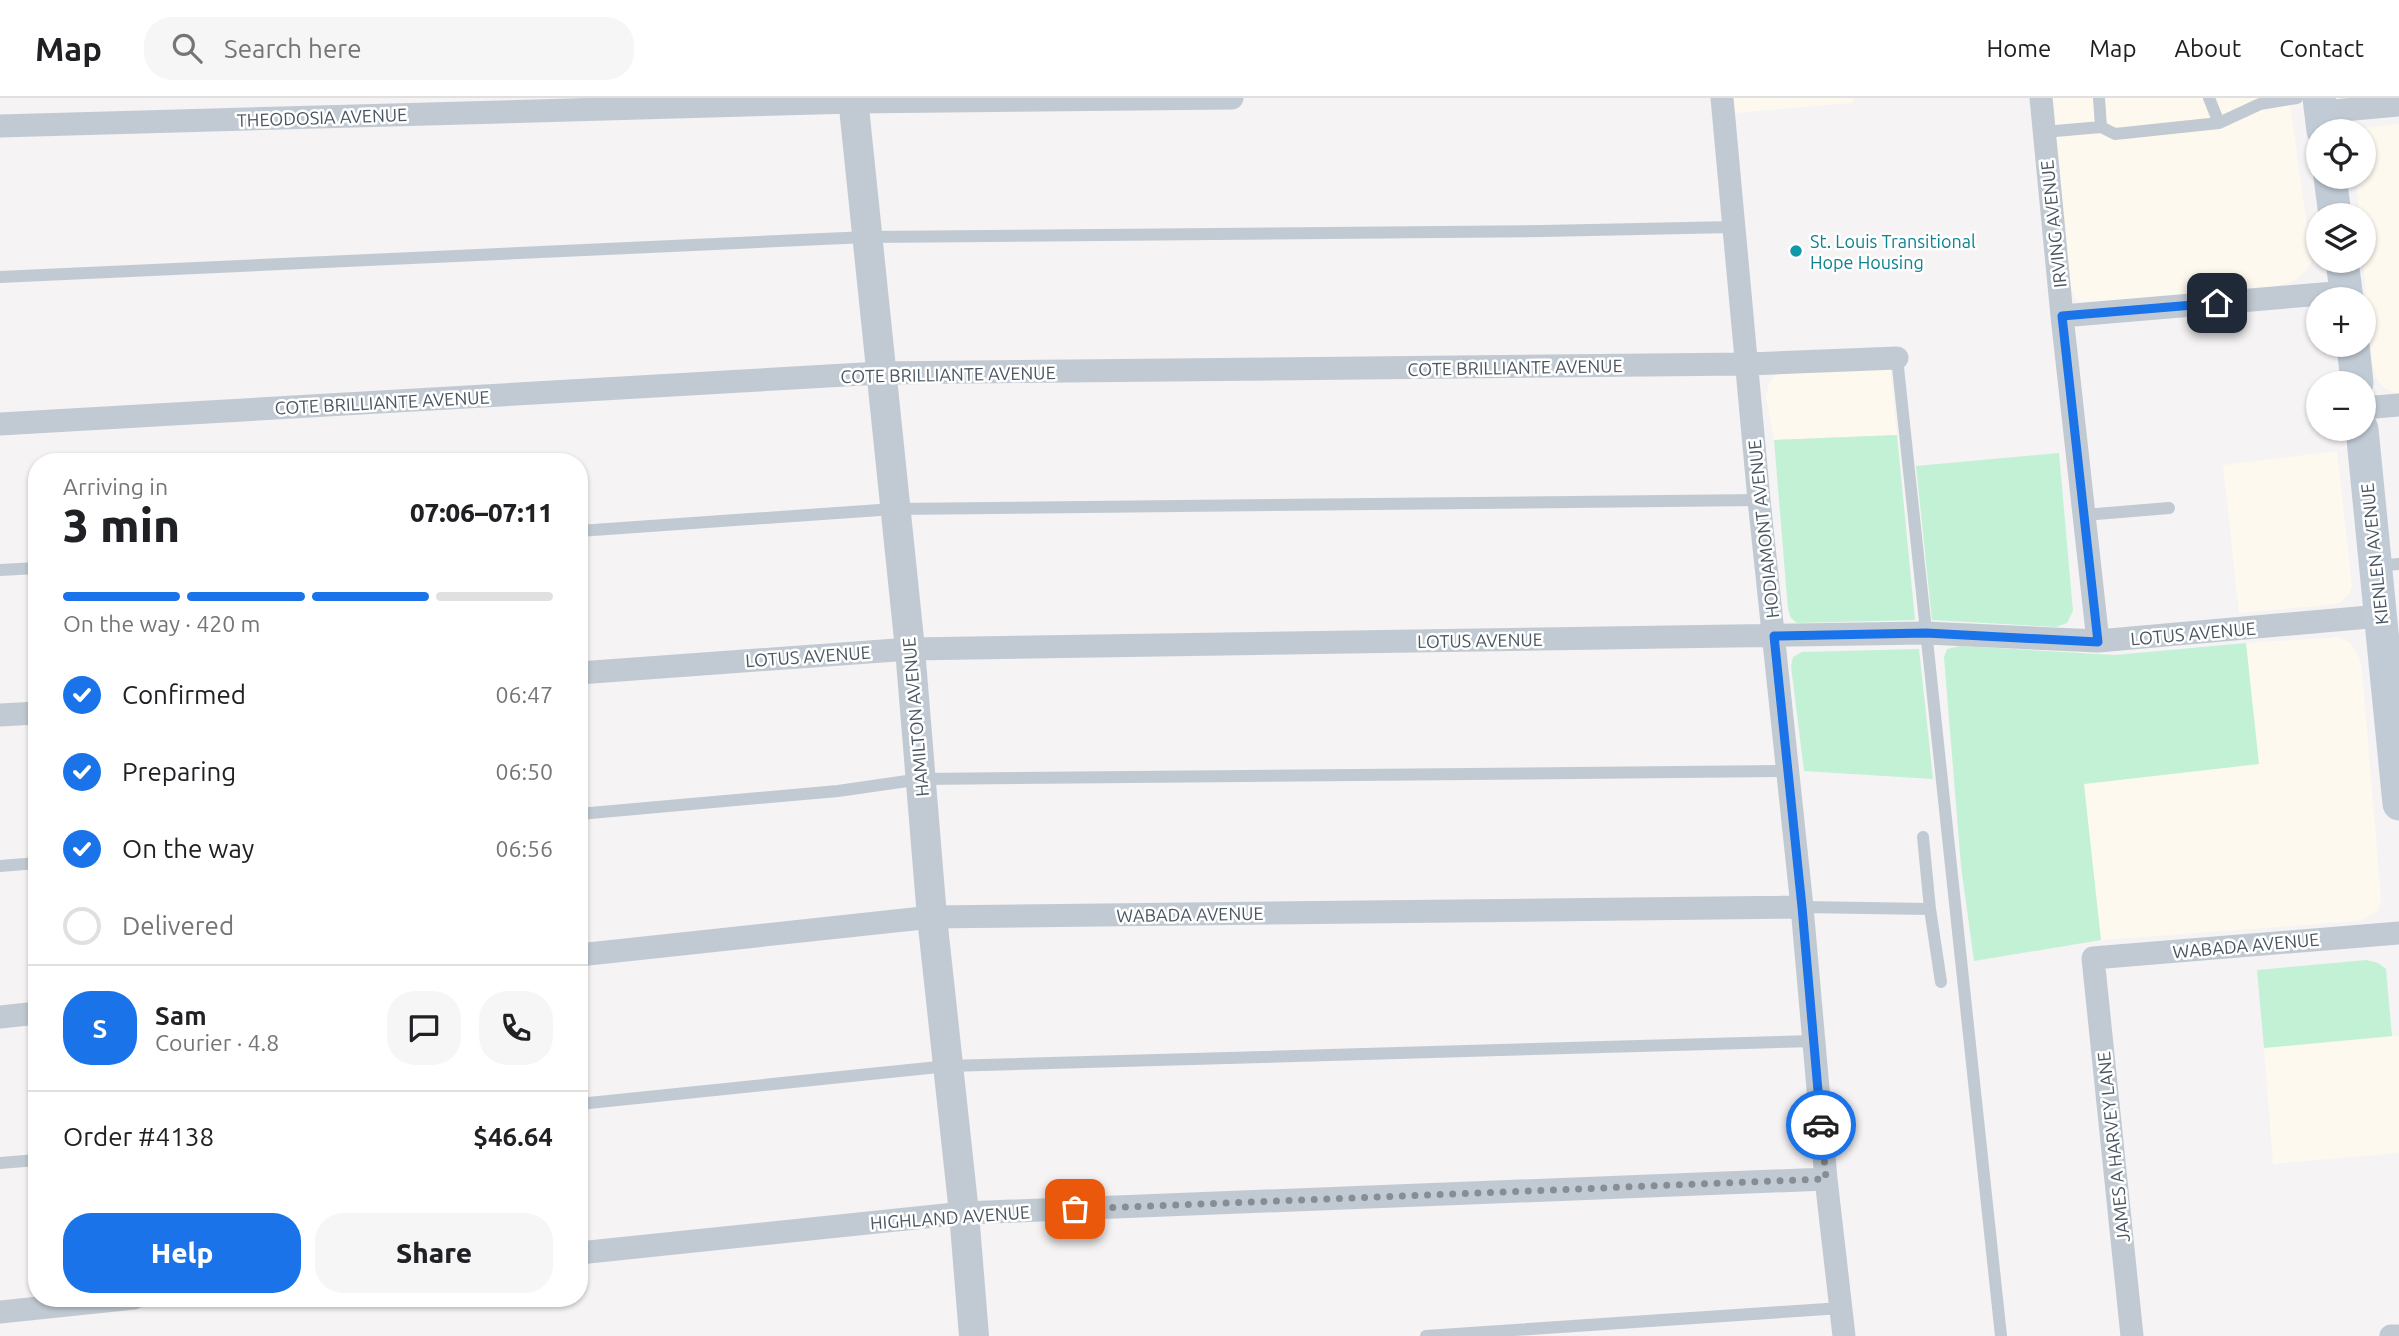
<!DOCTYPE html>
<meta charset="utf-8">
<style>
:root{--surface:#fff;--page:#f6f6f6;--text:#202124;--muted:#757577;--line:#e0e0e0;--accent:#1a73e8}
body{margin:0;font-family:Ubuntu,sans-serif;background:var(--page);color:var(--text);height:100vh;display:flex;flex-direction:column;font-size:26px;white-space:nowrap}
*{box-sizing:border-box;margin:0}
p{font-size:23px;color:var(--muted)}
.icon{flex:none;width:38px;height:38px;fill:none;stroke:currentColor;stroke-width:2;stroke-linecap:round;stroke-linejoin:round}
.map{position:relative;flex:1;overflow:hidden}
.details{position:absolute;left:28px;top:355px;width:560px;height:854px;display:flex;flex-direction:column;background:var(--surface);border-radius:28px;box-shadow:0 2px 5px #0004}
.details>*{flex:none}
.controls{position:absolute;left:2306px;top:21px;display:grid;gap:14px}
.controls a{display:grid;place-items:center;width:70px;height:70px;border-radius:50%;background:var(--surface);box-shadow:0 2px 5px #0004;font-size:35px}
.pin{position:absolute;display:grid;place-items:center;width:60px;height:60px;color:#fff;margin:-30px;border-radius:14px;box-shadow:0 4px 10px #0006}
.courier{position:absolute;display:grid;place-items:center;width:70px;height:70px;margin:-35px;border:5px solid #1a73e8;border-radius:50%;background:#fff;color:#222;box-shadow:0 2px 9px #0007}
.overview em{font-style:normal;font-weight:800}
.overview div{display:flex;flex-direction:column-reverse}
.overview{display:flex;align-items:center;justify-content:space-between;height:119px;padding:0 35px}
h1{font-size:46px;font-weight:800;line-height:52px}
.bar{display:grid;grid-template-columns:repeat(4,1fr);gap:10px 7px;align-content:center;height:84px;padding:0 35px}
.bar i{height:9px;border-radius:5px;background:var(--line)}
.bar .current{background:var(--accent)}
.bar p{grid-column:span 4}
.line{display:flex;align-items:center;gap:18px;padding:0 35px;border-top:2px solid var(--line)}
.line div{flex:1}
.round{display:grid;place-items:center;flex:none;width:74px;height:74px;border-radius:28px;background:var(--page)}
ol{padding:0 35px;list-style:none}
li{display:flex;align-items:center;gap:21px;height:77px}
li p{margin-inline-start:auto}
li .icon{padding:7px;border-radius:50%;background:var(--accent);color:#fff;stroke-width:4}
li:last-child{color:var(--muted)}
li i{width:38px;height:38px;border:4px solid var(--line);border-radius:50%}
.action{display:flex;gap:14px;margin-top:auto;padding:14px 35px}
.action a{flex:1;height:80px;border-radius:28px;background:var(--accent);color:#fff;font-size:28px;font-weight:800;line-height:80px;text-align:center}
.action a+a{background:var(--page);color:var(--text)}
header{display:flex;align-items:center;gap:42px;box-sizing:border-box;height:98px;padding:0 35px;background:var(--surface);border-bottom:2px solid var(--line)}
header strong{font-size:33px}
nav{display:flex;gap:38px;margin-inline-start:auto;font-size:24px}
.search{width:490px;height:63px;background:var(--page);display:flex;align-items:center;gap:18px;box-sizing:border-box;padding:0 24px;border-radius:28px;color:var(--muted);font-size:26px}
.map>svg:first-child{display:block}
.commercial{fill:#fdf9ef}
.green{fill:#c3f1d5}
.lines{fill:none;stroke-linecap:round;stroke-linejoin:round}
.service{stroke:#c1cad2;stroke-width:12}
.minor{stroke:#c1cad2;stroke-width:23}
.tertiary{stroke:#c1cad2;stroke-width:30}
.secondary{stroke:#c1cbd6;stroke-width:33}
.done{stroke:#868d94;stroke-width:7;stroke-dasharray:0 12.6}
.route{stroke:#1a73e8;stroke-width:9}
.culture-dot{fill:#0f9aa8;stroke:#fff;stroke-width:2.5}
.labels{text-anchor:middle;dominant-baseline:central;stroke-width:5;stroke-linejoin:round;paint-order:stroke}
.street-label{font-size:18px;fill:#4a5661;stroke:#fff}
.culture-label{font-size:18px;fill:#0d838f;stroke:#fff;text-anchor:start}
</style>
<header>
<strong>Map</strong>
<div class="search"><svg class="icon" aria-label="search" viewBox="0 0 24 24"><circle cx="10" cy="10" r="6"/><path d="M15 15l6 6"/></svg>Search here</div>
<nav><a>Home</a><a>Map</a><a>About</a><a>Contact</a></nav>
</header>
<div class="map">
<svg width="2399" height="1238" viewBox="0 0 2399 1238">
<rect width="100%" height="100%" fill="#f5f3f3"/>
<!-- commercial -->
<path class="commercial" d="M1733,0h120v5l-118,10z
M2053,0h236l23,163 -7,11 -12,9 -15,5 -195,17 -8,-5 -4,-11z
M2399,26v269h-2l-13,-5 -8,-10 -4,-17 -9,-100 1,-46h-5l-3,-38h8v-46h-7l7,-3z
M1890,268l7,69 -123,5 -8,-43 3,-14 8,-10z
M2337,353l15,134 -3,9 -10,9 -10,2 -90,8 -16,-148z
M2340,539l10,6 9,14 3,13 19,228 -3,13 -18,10 -259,19 -18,-156 175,-20 -12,-121z
M2399,938v117l-126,11 -9,-116z"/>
<!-- green -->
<path class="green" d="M1897,337l18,185 -118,3 -6,-5 -3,-9 -14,-169z
M2059,355l14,158 -6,12 -11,4 -124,-7 -16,-154z
M2246,545l13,121 -175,20 17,156 -127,21 -13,-95 -17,-209 3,-8 13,-3 155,9z
M1919,551l14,130 -129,-8 -13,-105 2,-9 9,-5z
M2367,862l11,3 8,6 6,67 -128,12 -7,-78z"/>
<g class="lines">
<!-- service -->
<path class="service" d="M2099,0l2,29
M2209,0l10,25
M2044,34l57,-5 14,7 104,-11 41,-19 37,-6
M0,179l867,-40 675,-6 192,-4
M1897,260l104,978
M2084,417l85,-7
M579,433l315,-22 865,-9
M2376,468l23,-2
M0,472l37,-2
M579,716l259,-23 83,-12 867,-8
M1923,739l7,72
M0,768l37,-3
M1802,809l128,2 11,73
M579,1006l369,-38 866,-25
M0,1065l37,-3
M1426,1238l415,-28"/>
<!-- minor -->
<path class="minor" d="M1722,0l37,402 43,407 24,272 18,157
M2041,0l21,218 36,325
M2321,14l78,-7
M0,28l854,-24 378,-4
M2062,218l284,-24
M2364,310l35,-3
M0,326l880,-51 868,-9 149,-6
M579,575l331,-24 1016,-16 172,8 282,-25
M0,617l37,-2
M579,857l353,-38 870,-10
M0,919l37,-4
M579,1155l385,-40 862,-34
M0,1214l134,-14
M2132,1238l-39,-378 306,-25
M2391,1238h8"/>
<!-- tertiary -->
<path class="tertiary" d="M853,0l57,551 22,268 32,296 10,123"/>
<!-- secondary -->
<path class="secondary" d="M2319,0l4,33
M2330,79l5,38
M2342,163l5,38
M2353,247l4,38
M2362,331l37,375"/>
</g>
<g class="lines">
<!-- done -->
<path class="done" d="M1075,1111l751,-30 -5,-54"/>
<!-- route -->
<path class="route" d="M1821,1027l-19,-218 -28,-271 152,-3 172,9 -36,-326 155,-13"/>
</g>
<!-- markers -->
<circle class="culture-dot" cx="1796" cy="153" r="7"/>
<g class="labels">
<!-- street labels -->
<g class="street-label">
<text transform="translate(322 19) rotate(-2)">THEODOSIA AVENUE</text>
<text transform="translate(2053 126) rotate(-96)">IRVING AVENUE</text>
<text transform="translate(1515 269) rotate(-1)">COTE BRILLIANTE AVENUE</text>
<text transform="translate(948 276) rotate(-1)">COTE BRILLIANTE AVENUE</text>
<text transform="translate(382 304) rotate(-3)">COTE BRILLIANTE AVENUE</text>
<text transform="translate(1763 431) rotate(-96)">HODIAMONT AVENUE</text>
<text transform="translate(2374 456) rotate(-96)">KIENLEN AVENUE</text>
<text transform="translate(2193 535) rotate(-5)">LOTUS AVENUE</text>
<text transform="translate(1480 542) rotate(-1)">LOTUS AVENUE</text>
<text transform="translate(808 558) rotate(-4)">LOTUS AVENUE</text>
<text transform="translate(915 619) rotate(-95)">HAMILTON AVENUE</text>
<text transform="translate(1190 816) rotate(-1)">WABADA AVENUE</text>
<text transform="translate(2246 847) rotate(-5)">WABADA AVENUE</text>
<text transform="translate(2113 1049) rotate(-96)">JAMES A HARVEY LANE</text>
<text transform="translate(950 1119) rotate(-4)">HIGHLAND AVENUE</text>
</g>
<!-- culture labels -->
<g class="culture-label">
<text x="1810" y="143">St. Louis Transitional<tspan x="1810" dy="21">Hope Housing</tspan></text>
</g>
</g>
</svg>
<div class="controls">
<a><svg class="icon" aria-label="locate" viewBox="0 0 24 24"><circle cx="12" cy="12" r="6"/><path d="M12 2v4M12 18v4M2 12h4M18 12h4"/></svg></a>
<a><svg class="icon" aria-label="layers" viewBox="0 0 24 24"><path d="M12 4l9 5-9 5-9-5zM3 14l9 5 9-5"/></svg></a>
<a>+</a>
<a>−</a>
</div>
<div class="pin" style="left:1075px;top:1111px;background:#ea580c"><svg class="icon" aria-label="bag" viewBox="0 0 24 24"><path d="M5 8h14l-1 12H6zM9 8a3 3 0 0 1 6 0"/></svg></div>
<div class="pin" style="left:2217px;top:205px;background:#1f2937"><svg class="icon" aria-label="home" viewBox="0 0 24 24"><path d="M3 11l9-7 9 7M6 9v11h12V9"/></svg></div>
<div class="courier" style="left:1821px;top:1027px"><svg class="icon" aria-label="car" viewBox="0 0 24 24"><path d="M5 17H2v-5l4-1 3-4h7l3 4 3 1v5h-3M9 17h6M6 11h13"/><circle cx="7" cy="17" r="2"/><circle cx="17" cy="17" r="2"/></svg></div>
<section class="details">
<div class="overview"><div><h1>3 min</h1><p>Arriving in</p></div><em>07:06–07:11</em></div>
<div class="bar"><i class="current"></i><i class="current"></i><i class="current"></i><i></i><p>On the way · 420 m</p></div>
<ol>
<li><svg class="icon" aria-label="check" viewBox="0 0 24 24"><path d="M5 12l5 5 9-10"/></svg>Confirmed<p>06:47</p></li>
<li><svg class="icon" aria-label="check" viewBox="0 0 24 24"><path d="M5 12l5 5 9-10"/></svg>Preparing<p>06:50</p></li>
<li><svg class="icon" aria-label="check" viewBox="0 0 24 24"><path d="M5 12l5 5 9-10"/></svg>On the way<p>06:56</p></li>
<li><i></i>Delivered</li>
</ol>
<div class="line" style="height:126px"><b class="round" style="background:var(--accent);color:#fff">S</b><div><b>Sam</b><p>Courier · 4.8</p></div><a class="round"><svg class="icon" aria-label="chat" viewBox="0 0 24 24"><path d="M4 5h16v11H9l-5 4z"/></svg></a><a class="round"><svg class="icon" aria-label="phone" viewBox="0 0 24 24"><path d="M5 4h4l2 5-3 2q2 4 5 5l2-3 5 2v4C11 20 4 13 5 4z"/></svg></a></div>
<div class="line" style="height:91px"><div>Order #4138</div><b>$46.64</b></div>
<div class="action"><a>Help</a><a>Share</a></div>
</section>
</div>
